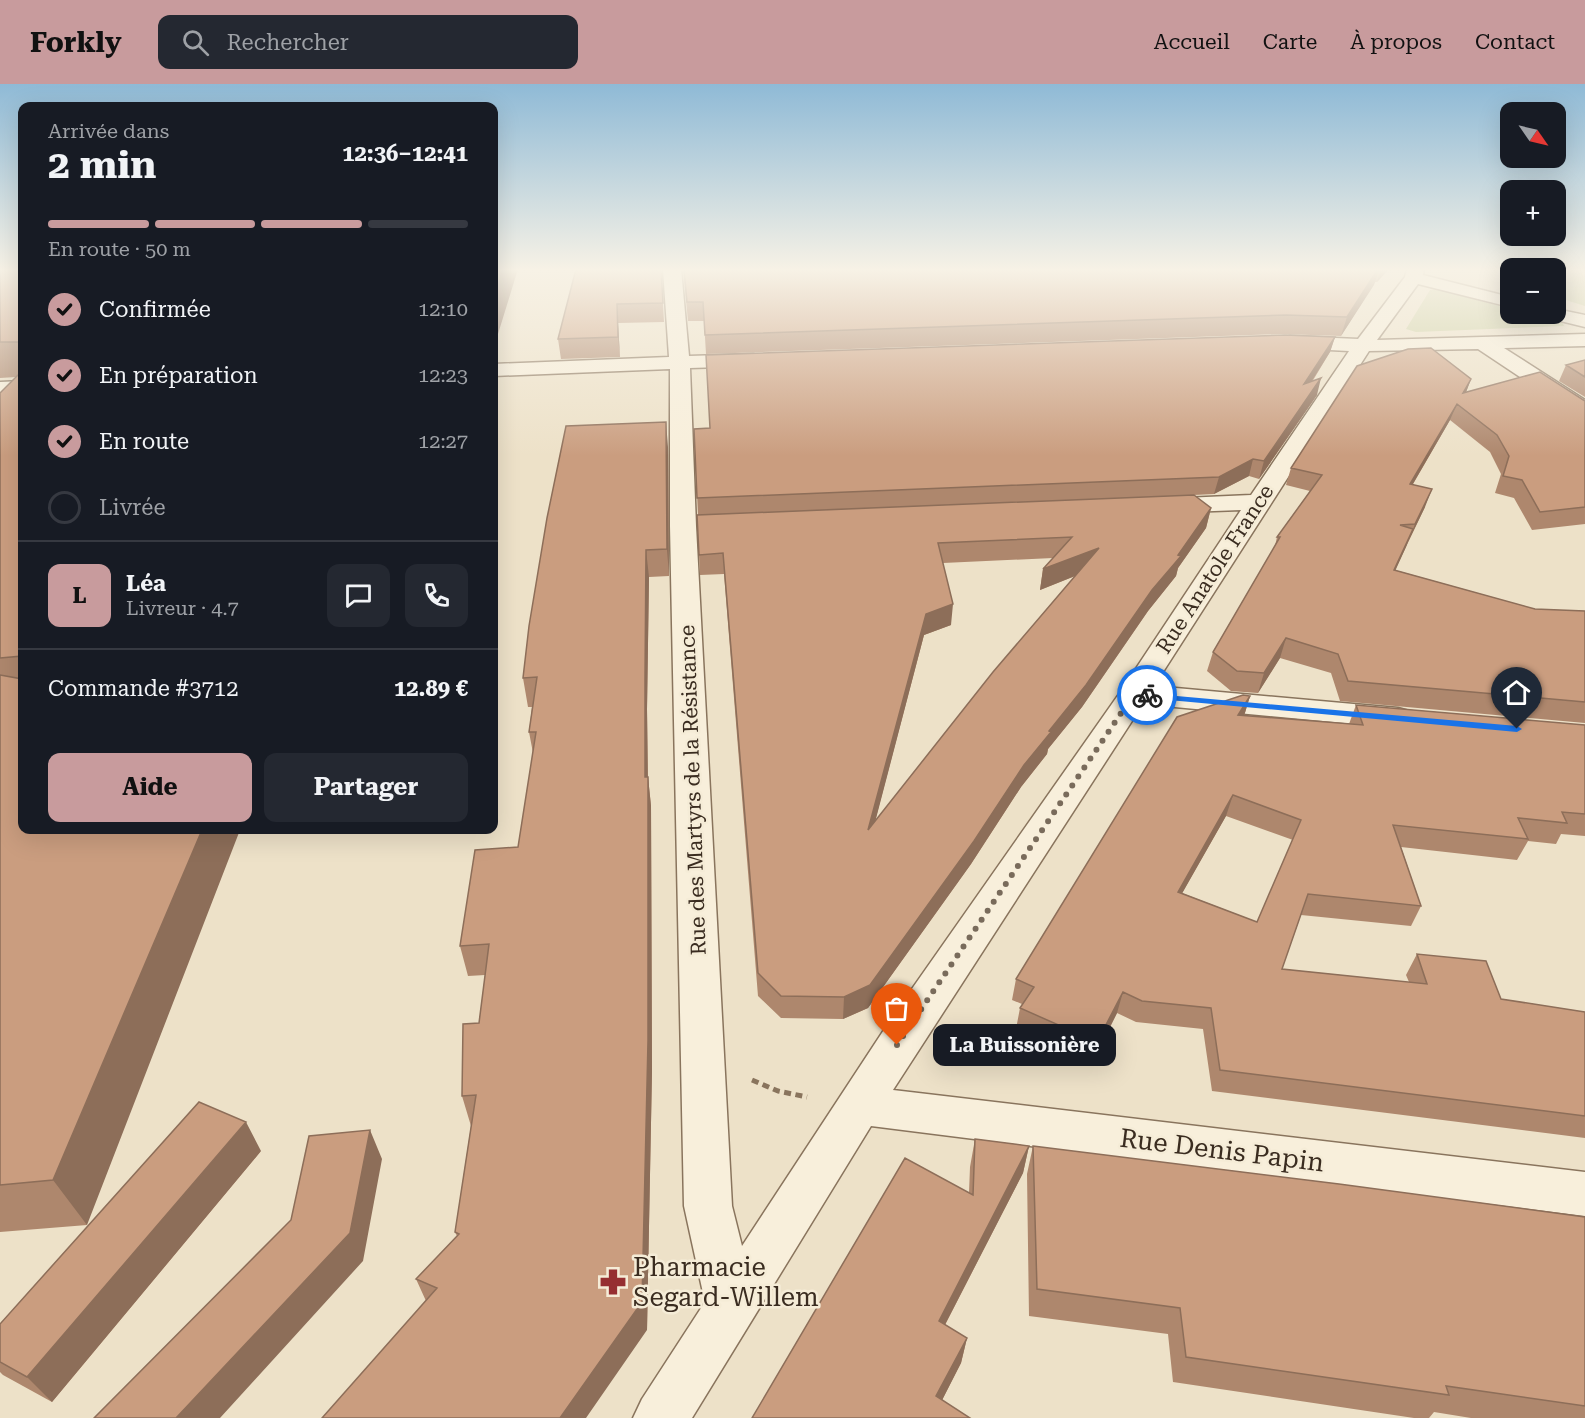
<!DOCTYPE html>
<html lang="fr">
<meta charset="utf-8">
<style>
:root{--surface:#171b24;--page:#242831;--text:#f1f3f6;--muted:#9ea1a6;--line:#363941;--accent:#c89b9d}
body{margin:0;font-family:"Roboto Serif",serif;background:var(--page);color:var(--text);height:100vh;display:flex;flex-direction:column;font-size:22px;white-space:nowrap}
*{box-sizing:border-box;margin:0}
p{font-size:20px;color:var(--muted)}
.icon{flex:none;width:33px;height:33px;fill:none;stroke:currentColor;stroke-width:2;stroke-linecap:round;stroke-linejoin:round}
.map{position:relative;flex:1;overflow:hidden}
.details{position:absolute;left:18px;top:18px;width:480px;height:732px;display:flex;flex-direction:column;background:var(--surface);border-radius:12px;box-shadow:0 6px 24px #0002}
.details>*{flex:none}
.needle{width:39px;rotate:124deg}
.controls{position:absolute;left:1500px;top:18px;display:grid;gap:12px}
.controls a{display:grid;place-items:center;width:66px;height:66px;border-radius:12px;background:var(--surface);box-shadow:0 6px 24px #0002;font-size:30px}
.pin{position:absolute;display:grid;place-items:center;width:51px;height:51px;color:#fff;margin:-62px -26px;border-radius:50% 50% 50% 0;rotate:-45deg;box-shadow:0 0 6px #0007}
.pin .icon{rotate:45deg}
.courier{position:absolute;display:grid;place-items:center;width:60px;height:60px;margin:-30px;border:4px solid #1a73e8;border-radius:50%;background:#fff;color:#222;box-shadow:0 2px 8px #0007}
.bubble{position:absolute;height:42px;border-radius:12px;background:var(--surface);box-shadow:0 6px 24px #0002;font-size:20px;font-weight:700;line-height:42px;text-align:center}
.headline em{font-style:normal;font-weight:700}
.headline div{display:flex;flex-direction:column-reverse}
.headline{display:flex;align-items:center;justify-content:space-between;height:102px;padding:0 30px}
h1{font-size:39px;font-weight:700;line-height:45px}
.bar{display:grid;grid-template-columns:repeat(4,1fr);gap:9px 6px;align-content:center;height:72px;padding:0 30px}
.bar i{height:8px;border-radius:4px;background:var(--line)}
.bar .active{background:var(--accent)}
.bar p{grid-column:span 4}
.line{display:flex;align-items:center;gap:15px;padding:0 30px;border-top:2px solid var(--line)}
.line div{flex:1}
.round{display:grid;place-items:center;flex:none;width:63px;height:63px;border-radius:12px;background:var(--page)}
ol{padding:0 30px;list-style:none}
li{display:flex;align-items:center;gap:18px;height:66px}
li p{margin-inline-start:auto}
li .icon{padding:6px;border-radius:50%;background:var(--accent);color:#111;stroke-width:4}
li:last-child{color:var(--muted)}
li i{width:33px;height:33px;border:3px solid var(--line);border-radius:50%}
.primary-button{display:flex;gap:12px;margin-top:auto;padding:12px 30px}
.primary-button a{flex:1;height:69px;border-radius:12px;background:var(--accent);color:#111;font-size:24px;font-weight:700;line-height:69px;text-align:center}
.primary-button a+a{background:var(--page);color:var(--text)}
header{display:flex;align-items:center;gap:36px;box-sizing:border-box;height:84px;padding:0 30px;background:var(--accent);color:#111}
header strong{font-size:28px}
nav{display:flex;gap:33px;margin-inline-start:auto;font-size:21px}
.search{width:420px;height:54px;background:var(--page);display:flex;align-items:center;gap:15px;box-sizing:border-box;padding:0 21px;border-radius:12px;color:var(--muted);font-size:22px}
.map>svg:first-child{display:block}
.green{fill:#c7cc9b}
.lines{fill:none;stroke-linecap:round;stroke-linejoin:round}
.minor-casing{stroke:#89745d;stroke-width:3}
.path{stroke:#89745d;stroke-width:5;stroke-dasharray:7 4.5;stroke-linecap:butt}
.minor{fill:#f8efdb;fill-rule:evenodd}
.wall{fill:#ae876d;fill-rule:evenodd}
.shaded-wall{fill:#8d6e59}
.building{fill:#ca9d7f;stroke:#8d6e59;stroke-width:1.5;fill-rule:evenodd}
.route{fill:#1a73e8}
.done{stroke:#796b5b;stroke-width:6;stroke-dasharray:0 10.8}
.labels{text-anchor:middle;dominant-baseline:central;stroke-width:5;stroke-linejoin:round;paint-order:stroke}
.street-label{font-size:21px;fill:#3a2c20;stroke:#f5ecd7}
.near-street-label{font-size:26px;fill:#3a2c20;stroke:#f5ecd7}
.near-poi-label{font-size:26px;fill:#3a2c20;stroke:#f5ecd7;text-anchor:start}
</style>
<header>
<strong>Forkly</strong>
<div class="search"><svg class="icon" aria-label="search" viewBox="0 0 24 24"><circle cx="10" cy="10" r="6"/><path d="M15 15l6 6"/></svg>Rechercher</div>
<nav><a>Accueil</a><a>Carte</a><a>À propos</a><a>Contact</a></nav>
</header>
<div class="map">
<svg width="1585" height="1334" viewBox="0 0 1585 1334">
<rect width="100%" height="100%" fill="#ede1c8"/>
<!-- green -->
<path class="green" d="M1556,185l23,1 6,6v30l-29,-9z
M1437,205l73,20v5h18l34,8 2,4 -148,6 -10,-3 24,-39z"/>
<g class="lines">
<!-- minor casing -->
<g class="minor-casing">
<path id="minor" d="M663,185h18l8,87 64,-2 7,2 3,4 -3,4 -7,2 -63,2 6,158 36,680 10,40 153,-233 226,-322 120,-181 -80,3 -9,-2 -3,-5 3,-5 9,-2 90,-4 98,-144 -59,-3 -7,-2 -3,-4 3,-4 7,-2 68,3 47,-62 2,-8h17l-1,6 87,22v10l-92,-23 -41,56 208,-6v12l-81,2 81,52v17l-8,-2 -99,-66 -109,2 -215,335 244,22 11,3 5,7 -5,7 -11,3 -255,-24 -250,386 692,82v44l-714,-90 -179,292h-59l9,-19 63,-97 -21,-96 -14,-680v-157l-176,7v-12l175,-7z
M1556,225l29,6v12l-37,-9 -2,-4h10z
M22,297v12l-22,1v-12z"/>
</g>
<!-- path -->
<path class="path" d="M752,996l26,11 29,6"/>
<!-- minor -->
<use href="#minor" class="minor"/>
</g>
<!-- wall -->
<path class="wall" d="M0,185h22v561l65,395 -87,7v-839l16,-16 -16,1z
M661,185l3,53 -46,1 2,34 -59,2 -3,-20z
M683,185h706l-12,13h-2l-34,54 -60,-2 -575,20 -2,-33h-16z
M1335,253l-5,15 -18,30 5,13 -58,84 -10,-3 -35,18 -20,1 17,13 -5,20 -28,40 -2,8 -28,35 -66,96 -34,42 -1,5 -26,33 -50,77 -103,144 -25,11 -62,-1 -23,-22 -34,-422 -24,1 -3,-60h1l-4,-86 16,-1zM1053,474l-10,11 -3,21 35,-14 -200,245 49,-186 27,-10 -8,-62z
M1585,276v37l-26,-16 7,-16z
M1471,295l-5,13 119,9v123l-53,6 -18,-32 -19,-5 6,-19 -11,-22 -40,-32 -37,64 12,23 -30,63 140,39 50,2v112l-245,-22 -9,-28 -51,-15 -22,35 -27,-2 -24,-20 6,-19 62,-106 2,-9 33,-46 -24,-6 5,-17z
M668,363l1,129 -20,1 -2,132 1,68 3,29 1,265 -5,259 -221,-29 -10,-22 41,-43 -2,-4 16,-106 -9,-30 17,-73 6,-48 -17,1 -8,-30 58,-99 15,-94 -4,-21 3,-25h-4l-5,-29z
M1250,612l-6,20 105,8 7,-19 229,20v111l-24,-2 -5,10 -28,-3 -11,19 -116,-13 20,59 -10,20 -110,-11 -19,54 127,13 -3,-7 11,-21 84,45 84,13v126l-373,-47 -9,-62 -67,-7 -19,-9 -25,50 -76,-34 4,-21 2,-4 -10,-4 4,-21zM1226,732l67,24 -36,82 -75,-29z
M975,1055l54,7 -6,27 -78,152 22,13 -6,25 -19,37 -190,18 217,-225 1,-26z
M1033,1062l552,71v201h-114l-37,-6 -5,6h-15l-241,-36 -5,-48 -139,-18 -2,-142z
M261,1067l-209,251 -49,-27 -3,-3v-48z"/>
<!-- shaded-wall -->
<path class="shaded-wall" d="M503,185h15l-24,78v-50z
M1378,185h1l-5,16 -33,51 6,-19z
M1381,185h8l-12,13z
M617,220l1,19 2,34 -2,-20z
M1335,253l-5,15 -31,49 5,-17z
M1321,294l-4,17 -58,84 5,-18z
M1471,295l-6,16 -2,-2z
M1457,320l-7,16 -47,81 7,-17z
M666,338l2,25 1,129 -2,-27z
M1253,375l-4,17 -35,18 5,-17z
M1432,405l-7,18 -17,35 7,-18z
M1211,424l-5,20 -28,40 -2,8 -28,35 -66,96 -34,42 -1,5 -26,33 -50,77 -103,144 -25,11 1,-22 180,-232z
M1413,445l-7,18 -19,42 7,-19z
M1099,464l-4,20 -55,22 3,-21z
M646,466l3,27 -2,132 1,90v-22l3,29 1,265 -5,259 -61,88h-26l85,-738z
M953,520l-2,21 -27,10 -57,218 1,-23 58,-216z
M1286,554l-6,20 -22,35 6,-20z
M1250,612l-6,20 -6,-1z
M1233,711l-7,21 -55,97 7,-21z
M202,746h38l-153,395 -34,-45z
M1123,908l-6,21 -25,50 5,-21z
M246,1038l15,29 -209,251 -25,-25z
M370,1046l12,29 -19,102 -143,157h-44z
M1029,1062l-6,27 -89,173 5,-25z
M967,1254l-6,25 -28,55 3,-22z"/>
<!-- building -->
<path class="building" d="M0,185h22v73h-22z
M494,185h9l-9,28z
M576,185h85l2,34 -46,1 1,33 -60,2z
M684,185h694l-31,48 -61,-2 -581,20 -2,-33h-16z
M1285,251l50,2 -31,47 17,-6 -57,83 -11,-2 -34,18 -522,21 -3,-69 16,-1 -4,-73z
M1431,264l40,31 -8,14 77,-21 45,29v106l-45,5 -18,-32 -19,-4 6,-20 -12,-21 -40,-31 -47,80 22,5 -17,35 -15,1 13,4 -19,41 141,39 50,2v91l-237,-21 -10,-27 -52,-16 -22,35 -27,-2 -24,-19 67,-115h-3l45,-62 -31,-7 66,-102 51,-17z
M1585,276v17l-19,-12z
M22,287v285l-22,2v-265z
M666,338l1,127 -21,1 -1,130v97h3v264l-6,261 -82,116h-238l115,-130 -21,-9 43,-45 -4,-2 21,-137 -14,1 1,-72 16,-1 10,-79 -29,2 15,-96 43,-3 18,-115h-7l8,-55 -14,1 6,-52 18,-108 19,-92z
M1194,411l17,13 -33,47 3,1 -29,34 -66,95 -37,46 2,1 -27,33 -50,76 -104,144 -26,12 -63,-1 -23,-23 -35,-420 -24,2 -2,-40zM1072,453l-29,32 56,-21 -106,124 -125,158 58,-216 27,-10 -15,-61z
M0,591l22,4v151h180l-149,350 -53,5z
M1243,611l7,1 -12,19 125,10 -7,-20 229,20v89l-23,-2 5,11 -49,-5 10,21 -135,-14 28,81 -113,-12 -26,75 145,15 -10,-30 69,7 15,38 84,13v104l-365,-46 -9,-62 -69,-7 -19,-9 -26,50 -77,-34 14,-21 -18,-8 161,-262zM1233,711l68,25 -44,102 -79,-30z
M199,1018l47,20 -219,255 -27,-15v-38z
M370,1046l-20,103 -174,185h-82l197,-198 18,-84z
M975,1055l54,7 -90,175 28,17 -31,58 34,22h-218l153,-260 68,37z
M1033,1062l306,38 246,33v189l-139,-20 3,9 -263,-38 -6,-49 -143,-19z"/>
<!-- sky -->
<linearGradient id="sky" x2="0" y2="1"><stop stop-color="#8fbad6"/><stop offset="0.5" stop-color="#f7f2e6"/><stop offset="1" stop-color="#f7f2e6" stop-opacity="0"/></linearGradient>
<rect width="1585" height="372" fill="url(#sky)"/>
<!-- route -->
<path class="route" d="M1143,609l374,33 5,3 -5,3 -370,-34 -5,-3z"/>
<g class="lines">
<!-- done -->
<path class="done" d="M897,961l237,-351 13,1"/>
</g>
<!-- icons -->
<defs>
<g id="pharmacy-bare" transform="scale(2.07)"><path d="M-2-6h4v4h4v4h-4v4h-4v-4h-4v-4h4Z" fill="#962f31" stroke="#f5ecd7" stroke-width="2.5" paint-order="stroke"/></g>
</defs>
<g fill-rule="evenodd">
<use href="#pharmacy-bare" x="613" y="1198"/>
</g>
<g class="labels">
<!-- street labels -->
<g class="street-label">
<text transform="translate(1215 485) rotate(-57)">Rue Anatole France</text>
<text transform="translate(693 706) rotate(-92)">Rue des Martyrs de la Résistance</text>
</g>
<!-- near-street labels -->
<g class="near-street-label">
<text transform="translate(1222 1066) rotate(7)">Rue Denis Papin</text>
</g>
<!-- near-poi labels -->
<g class="near-poi-label">
<text x="633" y="1183">Pharmacie<tspan x="633" dy="30">Segard-Willem</tspan></text>
</g>
</g>
</svg>
<div class="controls">
<a><svg class="needle" viewBox="-14 -14 28 28"><path d="M0-13l5 13h-10z" fill="#e53935"/><path d="M0 13l5-13h-10z" fill="#9ea1a6"/></svg></a>
<a>+</a>
<a>−</a>
</div>
<div class="pin" style="left:897px;top:961px;background:#ea580c"><svg class="icon" aria-label="bag" viewBox="0 0 24 24"><path d="M5 8h14l-1 12H6zM9 8a3 3 0 0 1 6 0"/></svg></div>
<div class="pin" style="left:1517px;top:645px;background:#1f2937"><svg class="icon" aria-label="home" viewBox="0 0 24 24"><path d="M3 11l9-7 9 7M6 9v11h12V9"/></svg></div>
<div class="courier" style="left:1147px;top:611px"><svg class="icon" aria-label="bike" viewBox="0 0 24 24"><circle cx="6" cy="16" r="4"/><circle cx="18" cy="16" r="4"/><path d="M6 16l4-8h5l3 8M10 8l3 8H6M13 5h3"/></svg></div>
<div class="bubble" style="left:933px;top:940px;width:183px">La Buissonière</div>
<section class="details">
<div class="headline"><div><h1>2 min</h1><p>Arrivée dans</p></div><em>12:36–12:41</em></div>
<div class="bar"><i class="active"></i><i class="active"></i><i class="active"></i><i></i><p>En route · 50 m</p></div>
<ol>
<li><svg class="icon" aria-label="check" viewBox="0 0 24 24"><path d="M5 12l5 5 9-10"/></svg>Confirmée<p>12:10</p></li>
<li><svg class="icon" aria-label="check" viewBox="0 0 24 24"><path d="M5 12l5 5 9-10"/></svg>En préparation<p>12:23</p></li>
<li><svg class="icon" aria-label="check" viewBox="0 0 24 24"><path d="M5 12l5 5 9-10"/></svg>En route<p>12:27</p></li>
<li><i></i>Livrée</li>
</ol>
<div class="line" style="height:108px"><b class="round" style="background:var(--accent);color:#111">L</b><div><b>Léa</b><p>Livreur · 4.7</p></div><a class="round"><svg class="icon" aria-label="chat" viewBox="0 0 24 24"><path d="M4 5h16v11H9l-5 4z"/></svg></a><a class="round"><svg class="icon" aria-label="phone" viewBox="0 0 24 24"><path d="M5 4h4l2 5-3 2q2 4 5 5l2-3 5 2v4C11 20 4 13 5 4z"/></svg></a></div>
<div class="line" style="height:78px"><div>Commande #3712</div><b>12.89 €</b></div>
<div class="primary-button"><a>Aide</a><a>Partager</a></div>
</section>
</div>
